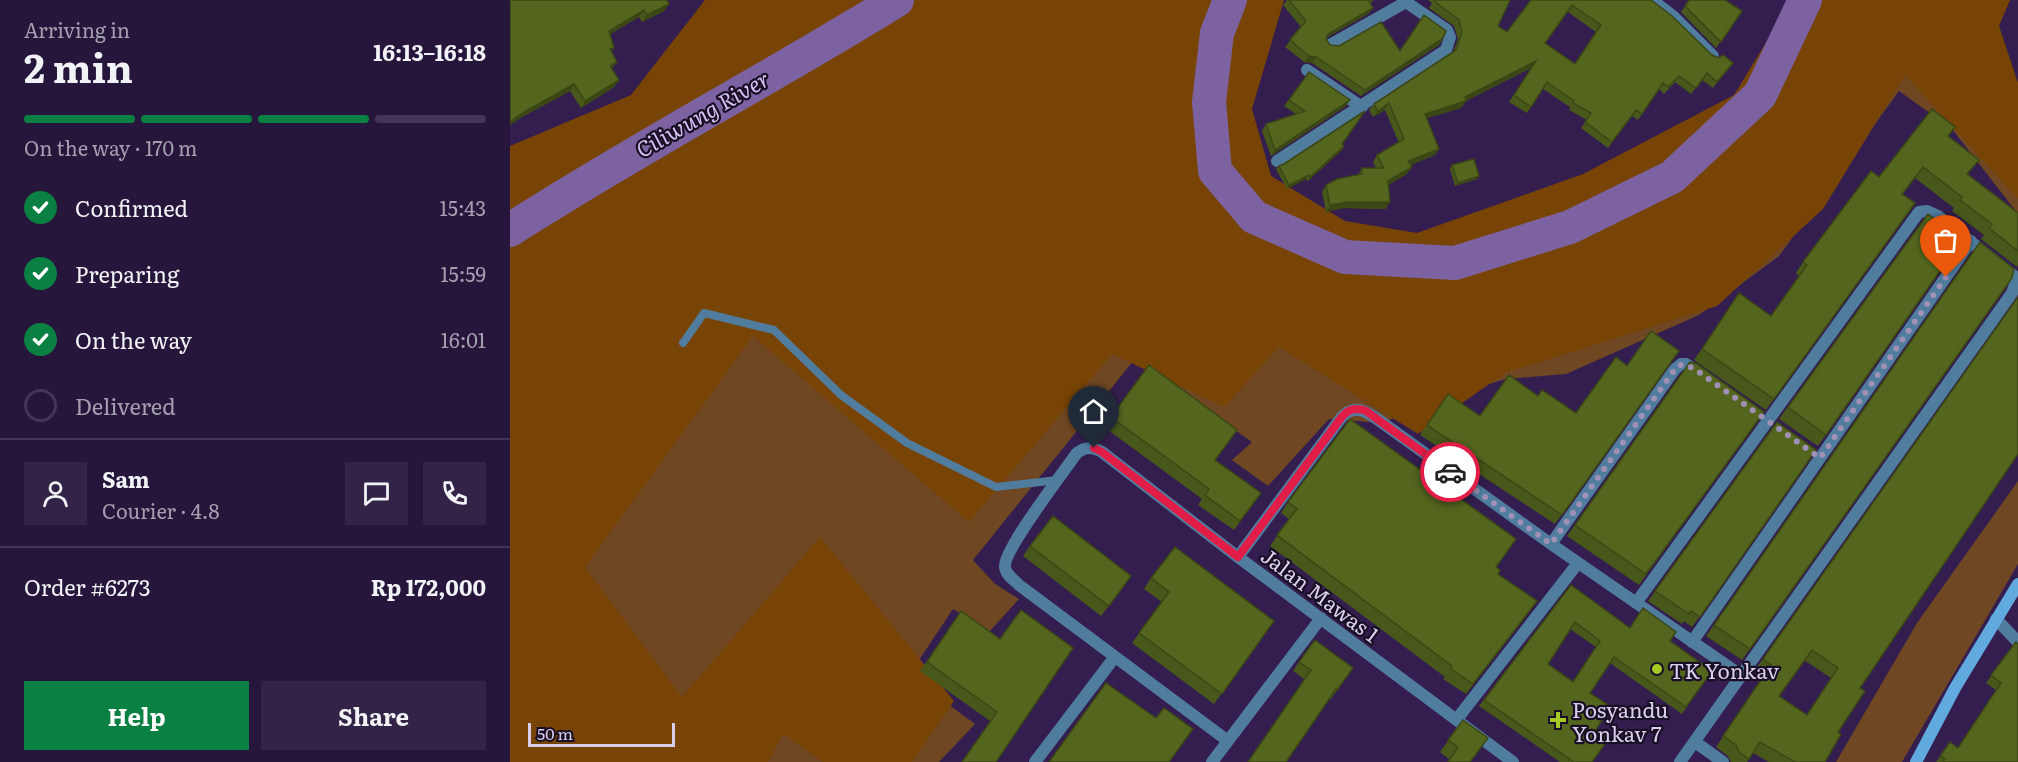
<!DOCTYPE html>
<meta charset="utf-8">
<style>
:root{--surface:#27163b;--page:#332346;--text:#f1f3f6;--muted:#a49faf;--line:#433555;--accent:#0b8043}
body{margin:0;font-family:Literata,serif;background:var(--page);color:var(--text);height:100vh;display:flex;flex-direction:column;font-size:22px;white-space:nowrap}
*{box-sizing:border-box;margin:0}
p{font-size:20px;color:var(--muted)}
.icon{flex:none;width:33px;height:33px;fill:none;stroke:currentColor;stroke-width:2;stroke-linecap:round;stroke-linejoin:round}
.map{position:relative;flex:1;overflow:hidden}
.drawer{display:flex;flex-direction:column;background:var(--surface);width:510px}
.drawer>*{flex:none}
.scale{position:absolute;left:18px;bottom:15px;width:147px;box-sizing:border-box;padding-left:6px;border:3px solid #daceed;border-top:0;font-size:16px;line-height:21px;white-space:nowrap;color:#daceed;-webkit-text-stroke:4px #180f24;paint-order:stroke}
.pin{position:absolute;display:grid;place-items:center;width:51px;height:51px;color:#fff;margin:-62px -26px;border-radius:50% 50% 50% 0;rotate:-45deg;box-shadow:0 0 6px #0007}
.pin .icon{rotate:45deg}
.courier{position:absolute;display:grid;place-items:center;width:60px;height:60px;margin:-30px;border:4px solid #e11d48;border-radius:50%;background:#fff;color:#222;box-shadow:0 2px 8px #0007}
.head em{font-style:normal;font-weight:700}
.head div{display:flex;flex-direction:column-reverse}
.head{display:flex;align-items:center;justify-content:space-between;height:102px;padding:0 24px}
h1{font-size:39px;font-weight:700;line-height:45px}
.bar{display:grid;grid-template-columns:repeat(4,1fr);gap:9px 6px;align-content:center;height:72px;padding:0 24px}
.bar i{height:8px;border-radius:4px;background:var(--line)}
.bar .on{background:var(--accent)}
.bar p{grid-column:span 4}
.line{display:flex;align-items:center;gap:15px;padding:0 24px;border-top:2px solid var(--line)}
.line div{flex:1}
.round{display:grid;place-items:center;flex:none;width:63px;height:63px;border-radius:0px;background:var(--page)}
ol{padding:0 24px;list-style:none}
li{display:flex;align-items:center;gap:18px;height:66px}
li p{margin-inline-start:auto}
li .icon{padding:6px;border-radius:50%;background:var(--accent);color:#fff;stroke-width:4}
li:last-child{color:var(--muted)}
li i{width:33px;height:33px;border:3px solid var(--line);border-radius:50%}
.primary-button{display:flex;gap:12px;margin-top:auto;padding:12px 24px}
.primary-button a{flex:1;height:69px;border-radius:0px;background:var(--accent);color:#fff;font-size:24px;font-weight:700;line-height:69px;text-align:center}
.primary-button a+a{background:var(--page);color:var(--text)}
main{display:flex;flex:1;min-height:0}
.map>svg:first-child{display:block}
.green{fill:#6f4722}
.forest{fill:#784405}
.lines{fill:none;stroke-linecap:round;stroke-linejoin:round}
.river{stroke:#7c62a1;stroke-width:34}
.service{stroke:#507c9e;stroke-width:8}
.minor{stroke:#507c9e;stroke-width:12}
.secondary{stroke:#61aadf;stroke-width:12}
.wall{fill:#48581a;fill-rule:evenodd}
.shaded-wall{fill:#3b4715}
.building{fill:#54661e;stroke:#3b4715;stroke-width:1.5;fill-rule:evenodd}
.done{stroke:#a090b6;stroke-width:6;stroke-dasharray:0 10.8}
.route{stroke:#e11d48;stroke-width:8}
.poi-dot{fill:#a4c824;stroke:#180f24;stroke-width:2}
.labels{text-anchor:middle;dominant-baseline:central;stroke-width:4.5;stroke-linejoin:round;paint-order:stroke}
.street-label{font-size:21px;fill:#daceed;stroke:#180f24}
.poi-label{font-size:21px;fill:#daceed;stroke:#180f24;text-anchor:start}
.water-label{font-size:22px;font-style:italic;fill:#d5c0f6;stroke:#180f24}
</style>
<main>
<section class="drawer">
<div class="head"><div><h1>2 min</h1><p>Arriving in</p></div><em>16:13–16:18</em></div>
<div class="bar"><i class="on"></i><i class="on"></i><i class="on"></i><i></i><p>On the way · 170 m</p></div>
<ol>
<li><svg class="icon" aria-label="check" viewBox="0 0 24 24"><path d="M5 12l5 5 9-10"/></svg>Confirmed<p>15:43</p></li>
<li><svg class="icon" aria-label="check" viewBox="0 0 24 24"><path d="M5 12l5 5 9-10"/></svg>Preparing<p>15:59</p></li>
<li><svg class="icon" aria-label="check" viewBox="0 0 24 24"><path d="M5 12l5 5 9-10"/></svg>On the way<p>16:01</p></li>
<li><i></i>Delivered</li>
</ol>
<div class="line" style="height:108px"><a class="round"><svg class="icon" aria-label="person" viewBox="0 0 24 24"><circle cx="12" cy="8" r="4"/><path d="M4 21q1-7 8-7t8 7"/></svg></a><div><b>Sam</b><p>Courier · 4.8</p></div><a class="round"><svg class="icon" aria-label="chat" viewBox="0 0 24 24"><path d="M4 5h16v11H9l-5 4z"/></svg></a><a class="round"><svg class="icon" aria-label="phone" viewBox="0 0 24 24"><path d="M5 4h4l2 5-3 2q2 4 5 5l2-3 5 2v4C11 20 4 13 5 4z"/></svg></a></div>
<div class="line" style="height:78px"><div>Order #6273</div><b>Rp 172,000</b></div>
<div class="primary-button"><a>Help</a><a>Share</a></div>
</section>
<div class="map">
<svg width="1508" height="762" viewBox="0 0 1508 762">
<rect width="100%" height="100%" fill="#341e4f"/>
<!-- green -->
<path class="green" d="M1481,21l27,82v111l-66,-85 -53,-38 -120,165 -80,59 -133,59 -60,5 -82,24 -41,20 -54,-4 -61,67 -36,-26 20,-18 -118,-82 -161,200 22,24 24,15 -29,32 -37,-22 -44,66 66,49 -36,38h-365l-64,-468 663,-231 170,226 469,-208z
M1508,481v83l-116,198h-66l81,-139z"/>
<!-- forest -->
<path class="forest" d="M195,0h579l-32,109 19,67 74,45 72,12 166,-59 151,-79 58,-95h218l-11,26 19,57v116l-113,-124 -82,134 -106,97 -212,67 -87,61 -139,-87 -55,60 -112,-53 -143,168 -216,-186 -168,231 97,130 138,-160 134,164 -42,61h-89l-40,-28 -15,28h-258v-616l121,-51z"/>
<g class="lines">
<!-- river -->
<path class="river" d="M720,0l-13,33 -8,69 6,69 39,46 91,40 110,6 115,-36 102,-50 88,-82 45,-95
M0,230c126,-81 259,-151 387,-230"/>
<!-- service -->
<path class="service" d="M173,343l21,-30 70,17 67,65 66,48 89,44 62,-7"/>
<!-- minor -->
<path class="minor" d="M1142,0l21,16 40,40
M820,45l76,-43
M797,70l55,37
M767,161l169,-111 4,-13 -3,-7 -41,-28 1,-2
M1041,544l124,-175 6,-5h5l15,10
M728,557l103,-139c13,-15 25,-7 39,3l171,123 191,132
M1126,603l283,-391 8,-1 11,5 75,59 3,7 -4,11 -332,469
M1486,619l22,23
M1182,642l279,-401
M947,719l121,-156
M718,741l-209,-156c-5,-5 -13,-10 -14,-18 -2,-17 59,-95 71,-113 9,-8 16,-7 26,-2l136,105 275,205
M1185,742l28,20
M525,762l79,-104
M702,762l109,-144"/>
<!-- secondary -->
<path class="secondary" d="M1406,762l39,-74 63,-104"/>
</g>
<!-- wall -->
<path class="wall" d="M0,0l159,4 -5,7 -22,11 -3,-5 -29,17 4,14 -3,3 1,19 7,10 -5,7 -33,21 -11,-17 -48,26 -12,8z
M777,0h87l-4,3 3,5 -5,6 -42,24 4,7 70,6 43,-13 -4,7 -78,51 -49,-33 -8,-1 -19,-15 16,-20 -18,-22z
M918,0h82l-12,26 9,6 24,-32h120l61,55 21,8 -20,25 -11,-8 -11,14 -16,-12 -11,12 -5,-5 -21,31 -6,-4 -24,32 -27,-20 6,-8 -18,-10 1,-3 -27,-18 -16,24 -18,-11 22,-34 -65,33 -5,7 -34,10 8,37 -25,10 -3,9 -19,11 -2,24 -43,-1 -17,4 -4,-20 4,-7 32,-10 4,-7h14l-3,-6 4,-7 22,-12 -14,-33 -12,7 -4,-7 5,-6 79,-52 5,-13 -4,-13 -25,-18 3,-5zM1058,12l28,20 -21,32 -30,-21z
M1179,0l53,11 -26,37 -35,-36z
M799,72l37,34 -75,50 -9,-25 4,-7 30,-10 -12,-8z
M1438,136l20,39 50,38v52l-1,2 -36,-28 3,-4 -32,-24 2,-3 -39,-30 -12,16 12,9 -149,207 -72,-50 45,-67 32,23 28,-40 -3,-3 7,-11 76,-85z
M832,150l-34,31 -2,-2 -19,10 -11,-20 3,-3z
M942,165l27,11 -2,3 -22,7 -5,-17z
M1418,214l34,25 -144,207 -39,-27z
M1470,242l32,36 -270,382 -36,-24z
M1508,297l-158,391 -22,44 -13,30h-56l-16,-9 -6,9h-16l-3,-6 -12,-9 48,-71 -9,-6zM1294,660l27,18 -24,37 -28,-19z
M1169,351l-124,173 -135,-89 28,-41 32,22 58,-20 38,17 51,-47z
M1180,362l74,50 -125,173 -72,-49z
M639,365l66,95 46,33 -27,37 -36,-25 4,-6 -98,-72z
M1267,422l39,28 -124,177 -8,-6 -2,3 -34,-23z
M778,502l208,65 2,7 39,27 -71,93 -23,-15 2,-2 -175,-131 19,-27 -8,-6z
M520,546l94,40 -23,30 -78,-60z
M641,578l123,43 -60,83 -82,-61 30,-41 -18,-13z
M1061,585l58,43 41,13 42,30 -30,43 -72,-51 -20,30 6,36 -4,33h-32l-81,-56zM1060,629l26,18 -23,34 -25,-17z
M451,611l39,28 -4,123 -6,-41 -70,-50z
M1506,642l2,120h-82l14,-20 8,6 38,-58 -10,-7z
M789,662l54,6 -22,31 -38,-28z
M953,720l25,18 -38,22 -10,-8z"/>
<!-- shaded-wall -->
<path class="shaded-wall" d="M159,4l-5,7 -22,11 5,-7z
M863,8l-5,6 -45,26 5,-6z
M134,10l-5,7 -35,21 5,-7z
M933,38l-4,7 -78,51 4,-6z
M799,56l7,1 -4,6 -8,-1z
M1026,61l-5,7 -67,34 2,-1 -5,7 -41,12 5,-6 40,-17z
M107,62l-5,7 -7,4 5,-7z
M109,80l-5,7 -33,21 4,-7z
M64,84l-4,7 -48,26 -12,8v-3l16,-11z
M840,100l-4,6 -75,50 4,-6z
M879,103l-4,7 -12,7 5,-6z
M834,146l-2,4 -34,31 2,-4z
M929,149l-4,6 -31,13 4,-7z
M902,167l-5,7 -24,14 5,-7z
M799,175l-3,4 -19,10 2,-4z
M969,176l-2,3 -22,7 3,-3z
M837,202h43l-4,7 -43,-1 -17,4 4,-7z
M1027,601l-7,10 -64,83 7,-10z"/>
<!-- building -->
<path class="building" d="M0,0h157l2,4 -22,11 -3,-5 -35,21 5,17 -4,1 7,13 -7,4 9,14 -34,21 -11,-17 -48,27 -16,11z
M779,0h81l-1,1 4,7 -45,26 -2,5 4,6 9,1 42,-24 19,29 24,-36 22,16 -3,7 -78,52 -49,-33 -7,-1 -19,-16 16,-19z
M924,0h76l-12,26 9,6 24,-32h120l21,16 40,39 7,3 4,-3 10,8 -16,19 -10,-9 -11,15 -17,-12 -11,11 -5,-4 -21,31 -6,-4 -24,32 -27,-20 6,-9 -18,-10 1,-2 -27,-19 -16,25 -17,-12 22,-34 -71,36 1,4 -41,13 14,35 -31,12 4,6 -24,14 2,21h-43l-17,3 -4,-20 11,-6 25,-5v-6h22l-7,-13 27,-16 -15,-36 -11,8 -4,-7 82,-54 6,-18 -3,-12 -25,-19zM1062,5l29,20 -26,39 -30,-21z
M1179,0h36l17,11 -21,31 -36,-36z
M799,72l41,28 -75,50 -9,-26 39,-13 -16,-11z
M1422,109l23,18 -7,9 31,24 -12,14 51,39v38l-29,-23 3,-4 -32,-24 2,-3 -39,-30 -21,27 13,9 -141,196 -72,-50 37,-56 32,23 36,-51 -4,-3 68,-91 8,6z
M855,111l-23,33 2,2 -34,31 -1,-2 -20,10 -10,-19 5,-2z
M964,159l5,17 -21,7 -6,-18z
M1418,214l34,25 -136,196 -38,-28z
M1470,242l34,27 -2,9 -262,371 -36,-24z
M1508,297v157l-158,234 5,3 -27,41 3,2 -16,28h-30l-35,-20 -11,17 -10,-7 -3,-7 -13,-9 48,-71 -8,-6zM1302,650l26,18 -31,47 -28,-19z
M1141,331l28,20 -117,164 -135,-90 21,-31 32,22 29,-41 29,21 4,-6 34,23 40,-56 11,9z
M1180,362l7,2 67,48 -118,162 -71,-49z
M639,365l88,65 -22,30 46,33 -21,28 -35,-26 4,-6 -98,-72z
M840,419l166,120 -20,28 4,3 -2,4 39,27 -64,83 -22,-15 1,-3 -175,-131 20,-26 -9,-7z
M1267,422l39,28 -116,167 -9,-6 -2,3 -34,-23z
M543,516l78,60 -22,30 -79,-60z
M665,547l99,74 -52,73 -83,-61 30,-41 -18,-14z
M1061,585l59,43 13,-20 33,24 -6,9 42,30 -26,36 -72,-50 -24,36 21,14 -15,22 13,9 -17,24h-18l-90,-62zM1065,622l25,19 -27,41 -25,-18z
M511,610l52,38 -77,114h-34l35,-50 -70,-50 34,-51 39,28z
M805,640l38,28 -16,22 -1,-1 -50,73h-38l63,-92 -12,-8z
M1506,642l2,2v118h-75l2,-3 -5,-3 10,-14 8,6 43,-65 -10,-8z
M596,683l50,35 8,-10 29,21 -24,33h-120z
M953,720l25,18 -18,24h-22l10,-15 -10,-7z"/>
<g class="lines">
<!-- done -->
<path class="done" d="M940,472l101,72 124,-175 7,-5 11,4 127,90 126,-181"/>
<!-- route -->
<path class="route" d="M584,448l8,4 136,105 103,-139c7,-9 14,-11 25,-7l84,61"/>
</g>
<!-- markers -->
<g class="poi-dot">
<circle cx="1147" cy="669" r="6"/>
<path d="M1045 711h6v6h6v6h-6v6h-6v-6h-6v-6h6z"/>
</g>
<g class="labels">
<!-- street labels -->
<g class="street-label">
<text transform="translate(811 594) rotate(37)">Jalan Mawas 1</text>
</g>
<!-- poi labels -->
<g class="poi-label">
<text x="1159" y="669">TK Yonkav</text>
<text x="1062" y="708">Posyandu<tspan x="1062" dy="24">Yonkav 7</tspan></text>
</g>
<!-- water labels -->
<g class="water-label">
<text transform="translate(192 113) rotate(-30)">Ciliwung River</text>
</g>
</g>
</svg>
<div class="scale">50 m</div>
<div class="pin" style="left:1436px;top:277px;background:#ea580c"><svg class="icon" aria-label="bag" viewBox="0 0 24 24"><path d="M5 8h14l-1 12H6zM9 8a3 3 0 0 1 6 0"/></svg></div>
<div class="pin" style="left:584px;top:448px;background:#1f2937"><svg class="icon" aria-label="home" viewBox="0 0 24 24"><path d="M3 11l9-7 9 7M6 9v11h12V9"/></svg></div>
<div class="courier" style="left:940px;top:472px"><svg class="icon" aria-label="car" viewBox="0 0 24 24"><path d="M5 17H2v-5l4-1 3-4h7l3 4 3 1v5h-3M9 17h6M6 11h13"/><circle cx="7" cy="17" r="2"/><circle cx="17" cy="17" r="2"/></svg></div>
</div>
</main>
